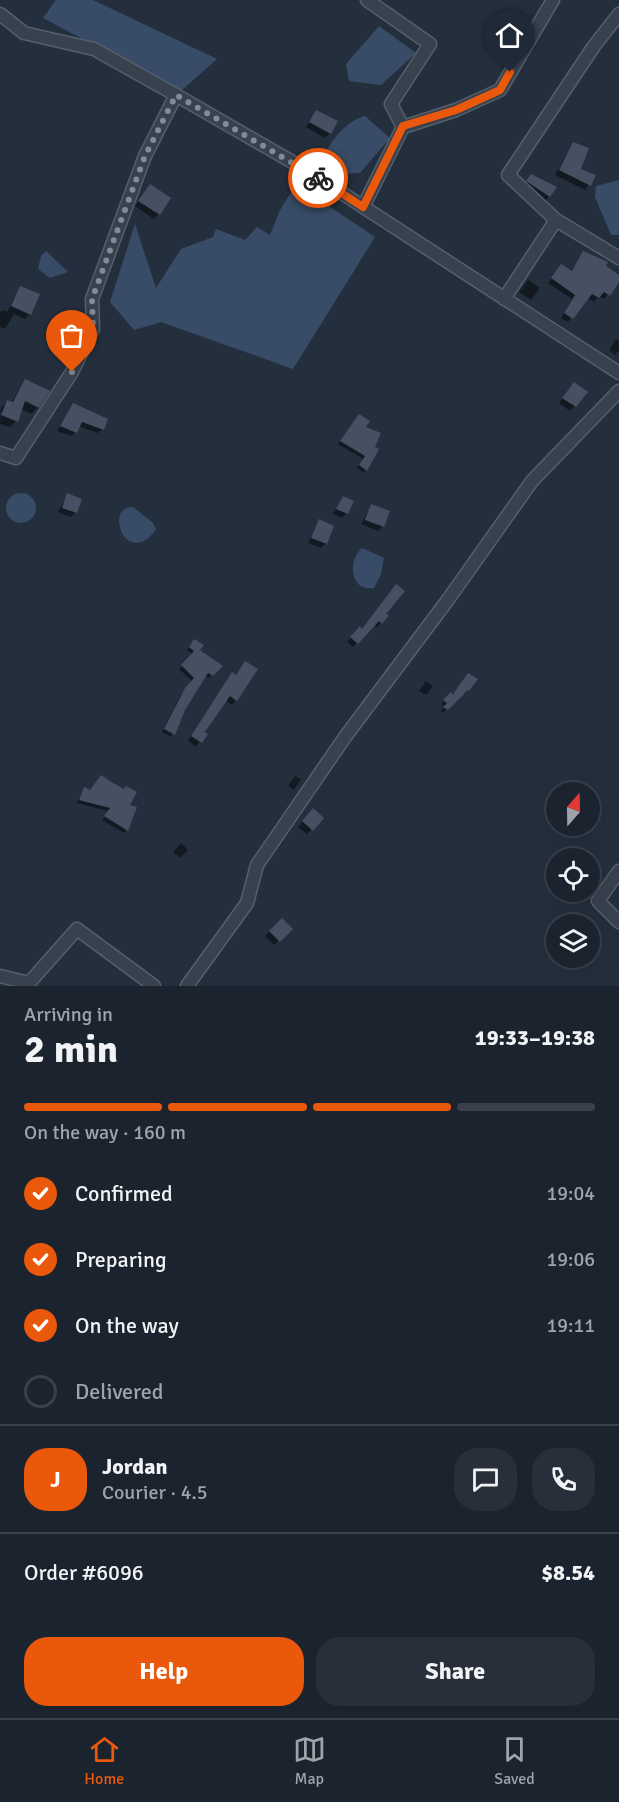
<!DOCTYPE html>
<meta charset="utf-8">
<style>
:root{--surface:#1b232e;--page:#282f3a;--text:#f1f3f6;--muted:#a0a4aa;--line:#39404a;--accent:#ea580c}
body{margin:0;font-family:Signika,sans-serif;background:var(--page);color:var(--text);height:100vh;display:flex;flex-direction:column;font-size:22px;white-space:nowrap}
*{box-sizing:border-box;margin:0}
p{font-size:20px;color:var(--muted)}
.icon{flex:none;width:33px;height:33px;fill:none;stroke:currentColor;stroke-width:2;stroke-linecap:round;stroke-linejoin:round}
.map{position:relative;height:986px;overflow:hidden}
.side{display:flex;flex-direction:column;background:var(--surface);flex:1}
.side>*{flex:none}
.needle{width:39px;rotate:20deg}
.controls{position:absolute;left:546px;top:782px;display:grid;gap:12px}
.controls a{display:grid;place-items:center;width:54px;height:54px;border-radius:50%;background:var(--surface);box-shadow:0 6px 24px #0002,0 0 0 2px var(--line);font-size:30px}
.pin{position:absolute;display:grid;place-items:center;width:51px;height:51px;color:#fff;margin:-62px -26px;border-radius:50% 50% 50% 0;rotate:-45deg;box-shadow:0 0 6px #0007}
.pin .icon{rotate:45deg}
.courier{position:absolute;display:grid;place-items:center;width:60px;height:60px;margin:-30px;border:4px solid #ea580c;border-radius:50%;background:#fff;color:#222;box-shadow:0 2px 8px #0007}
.head em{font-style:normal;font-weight:700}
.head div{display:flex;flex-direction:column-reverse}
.head{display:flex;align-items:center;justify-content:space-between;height:102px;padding:0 24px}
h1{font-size:39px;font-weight:700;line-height:45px}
.bar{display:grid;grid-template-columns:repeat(4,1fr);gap:9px 6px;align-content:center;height:72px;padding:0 24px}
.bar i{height:8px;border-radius:4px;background:var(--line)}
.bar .current{background:var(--accent)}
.bar p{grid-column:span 4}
.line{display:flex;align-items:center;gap:15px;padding:0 24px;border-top:2px solid var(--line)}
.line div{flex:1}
.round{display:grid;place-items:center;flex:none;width:63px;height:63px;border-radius:24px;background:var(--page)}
ol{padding:0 24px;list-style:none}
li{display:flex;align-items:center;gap:18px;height:66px}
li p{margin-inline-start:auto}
li .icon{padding:6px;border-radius:50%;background:var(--accent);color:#fff;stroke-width:4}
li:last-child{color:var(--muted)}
li i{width:33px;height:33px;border:3px solid var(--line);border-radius:50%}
.button{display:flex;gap:12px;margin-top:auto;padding:12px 24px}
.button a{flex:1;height:69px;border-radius:24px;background:var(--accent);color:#fff;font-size:24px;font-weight:700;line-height:69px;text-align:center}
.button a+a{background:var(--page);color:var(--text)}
.tab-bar{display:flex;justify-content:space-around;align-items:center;height:84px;border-top:2px solid var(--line);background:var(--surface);font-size:16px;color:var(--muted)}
.tab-bar a{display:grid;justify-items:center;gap:3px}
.tab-bar .current{color:var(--accent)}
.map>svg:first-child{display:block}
.water{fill:#394c67}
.shadow{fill:#0007}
.building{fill:#455162}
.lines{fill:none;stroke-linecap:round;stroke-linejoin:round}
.minor-casing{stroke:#565f6c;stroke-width:15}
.minor{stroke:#38414e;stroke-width:12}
.done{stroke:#828b98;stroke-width:6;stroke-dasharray:0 10.8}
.route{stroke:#ea580c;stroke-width:8}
</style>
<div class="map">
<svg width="619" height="986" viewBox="0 0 619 986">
<rect width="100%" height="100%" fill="#242f3e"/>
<!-- water -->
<path class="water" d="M56,0h37l124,59 -36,32 -138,-73z
M379,26l37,27 -35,32 -32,-4 -3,-17z
M365,116l25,22 -30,35 -25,1 -16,-12c12,-18 23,-40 46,-46z
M619,180v55h-8l-16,-38 1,-11z
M296,184l79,53 -82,132 -132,-47 -27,8 -24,-28 25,-78 21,64 25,-39 32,-12 3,-8 29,11 12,-13 13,8 10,-25z
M46,251l22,21 -18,6 -12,-9 3,-13z
M67,313l18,14 -19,34 -15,-15 6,-18z
M6 508a15 15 0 1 1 30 0a15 15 0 1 1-30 0Z
M133,507l20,16 3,6c-8,12 -18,19 -31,9 -8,-11 -10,-31 8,-31z
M362,548l22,10 -3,16 -7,14c-24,4 -27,-27 -12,-40z"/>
<!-- shadow -->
<path class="shadow" d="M316,112l14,21 -5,5 -19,-11z
M573,143l6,26 15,7 -9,14 -30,-15z
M527,179l22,17 -3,4 -22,-15z
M150,186l9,28 -5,5 -19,-13z
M583,253l14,5 22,21 -15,20 -5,-3 -5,6 -6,-4 -20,24 -7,-4 11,-19 -24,-16 13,-18 10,7z
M528,280l12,8 -9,12 -12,-8z
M20,288l10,26 -5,5 -11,-5 -9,15 -5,-2v-15l3,-2 4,2z
M616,339l3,2v9l-4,5 -6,-5z
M26,380l12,27 -7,7 -10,-5 -5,12 -6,6 -10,-3 1,-16 7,-7 3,2z
M569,388l6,18 -5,5 -11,-8z
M73,404l30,25 -5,4 -20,-7 -6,10 -15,-5z
M357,419l6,8 3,43 -3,2 -6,-4 6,-9 -25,-15z
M68,495l8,17 -5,5 -13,-5z
M343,497l4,16 -5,5 -9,-4z
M372,506l11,20 -5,5 -17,-7z
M319,521l7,22 -5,5 -13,-5z
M384,614l3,2 -6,7 -4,4 -3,-2 -21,22 -6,-5 13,-14 2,2z
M192,644l28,22 -11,12 -4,-3 -22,35 -12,27 -9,-5 20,-39 11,-11 -14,-13 14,-15 -6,-4z
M245,663l-9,37 -4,5 -7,-5 -29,47 -8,-6 40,-62 7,-3z
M476,680l-11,14 -2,-1 -20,20 -2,-2 3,-4 -3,-3 10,-10z
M426,681l7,5 -7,9 -7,-4z
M295,776l6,3 -7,11 -6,-4z
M84,789l44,16 -1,25 -3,3 -22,-13 6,-9 -31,-8z
M313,810l9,8 -15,16 -9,-7z
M181,843l7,7 -8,8 -7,-6z
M282,920l9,9 -17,16 -9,-9z"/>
<!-- building -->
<path class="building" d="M316,110l22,11 -7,13 -22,-12z
M573,142l16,6 -8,21 15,6 -5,11 -32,-16z
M531,174l26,13 -7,10 -24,-16z
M150,184l21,14 -11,17 -22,-14z
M583,251l25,11 -2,4 13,9v7l-9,14 -6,-4 -5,6 -7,-4 -19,25 -9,-6 11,-18 -24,-17 10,-14 11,7z
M20,286l20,8 -9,21 -20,-9z
M25,379l25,12 -11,17 -14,-7 -7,21 -17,-7 6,-15 6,2z
M574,382l14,10 -12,15 -14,-9z
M73,403l35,16 -4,11 -22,-8 -5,11 -17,-7z
M359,414l11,7 -4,6 15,6 -6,14 4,2 -12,22 -8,-6 6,-9 -25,-15z
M67,493l15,6 -5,14 -15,-5z
M343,496l11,5 -6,13 -12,-5z
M371,504l19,7 -6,16 -19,-7z
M319,519l15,7 -7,18 -16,-6z
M396,584l9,7 -19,23 3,1 -7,9 -3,-3 -21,23 -8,-7 10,-11 2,3z
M194,639l10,6 -4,5 23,16 -10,10 -5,-3 -23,37 -10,25 -11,-6 21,-41 9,-10 -13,-13 13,-14 -5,-4z
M245,661l13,8 -21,32 -7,-5 -25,36 3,2 -6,9 -11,-7 41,-64 4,3z
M468,673l10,6 -9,12 -1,-1 -20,20 -5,-3 4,-4 -4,-3 8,-8 2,2z
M101,775l12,8 11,6 2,-3 11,6 -7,13 7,2 -9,24 -24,-15 6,-8 -31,-8 5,-13 6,3z
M313,808l11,10 -11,13 -11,-10z
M282,918l11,11 -13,13 -11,-11z"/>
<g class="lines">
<!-- minor casing -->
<g class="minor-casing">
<path id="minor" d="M367,0l63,44 -39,60 12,23 53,-17 44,-20 53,-90
M0,14l24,19 70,16 82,46 132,76 311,202
M619,14l-25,32 -86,129 48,45 63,38
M363,207l40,-80
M504,299l52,-79
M0,453l16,5 56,-86 21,-43 -1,-30 53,-143 31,-61
M619,871l-21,30 21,21
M0,976l29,7 48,-54 77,57
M187,986l60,-83 10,-38 88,-128 102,-136 85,-120 87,-90"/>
</g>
<!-- minor -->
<use href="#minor" class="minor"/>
</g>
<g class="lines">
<!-- done -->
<path class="done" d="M72,372l21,-43 -1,-30 53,-143 31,-61 142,83"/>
<!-- route -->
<path class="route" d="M318,178l45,29 40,-81 53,-16 44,-20 10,-18"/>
</g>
</svg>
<div class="controls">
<a><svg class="needle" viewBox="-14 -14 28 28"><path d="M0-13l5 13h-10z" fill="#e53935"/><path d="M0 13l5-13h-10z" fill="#a0a4aa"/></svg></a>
<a><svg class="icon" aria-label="locate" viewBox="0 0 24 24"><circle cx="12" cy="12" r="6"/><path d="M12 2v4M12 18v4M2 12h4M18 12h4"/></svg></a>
<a><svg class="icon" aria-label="layers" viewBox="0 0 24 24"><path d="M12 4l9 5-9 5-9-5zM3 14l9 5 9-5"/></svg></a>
</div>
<div class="pin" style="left:72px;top:372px;background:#ea580c"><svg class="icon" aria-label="bag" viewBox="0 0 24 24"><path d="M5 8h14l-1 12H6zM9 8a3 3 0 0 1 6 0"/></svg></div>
<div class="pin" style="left:510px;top:72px;background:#1f2937"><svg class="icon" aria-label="home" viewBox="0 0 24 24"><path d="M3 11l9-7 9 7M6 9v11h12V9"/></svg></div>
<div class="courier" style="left:318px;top:178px"><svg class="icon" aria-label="bike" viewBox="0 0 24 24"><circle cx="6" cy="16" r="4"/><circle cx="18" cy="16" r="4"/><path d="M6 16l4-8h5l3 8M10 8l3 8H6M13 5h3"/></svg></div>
</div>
<section class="side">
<div class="head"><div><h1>2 min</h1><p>Arriving in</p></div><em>19:33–19:38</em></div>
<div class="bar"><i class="current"></i><i class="current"></i><i class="current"></i><i></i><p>On the way · 160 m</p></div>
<ol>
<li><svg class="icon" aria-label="check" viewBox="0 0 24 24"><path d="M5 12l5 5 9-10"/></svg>Confirmed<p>19:04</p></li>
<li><svg class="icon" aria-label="check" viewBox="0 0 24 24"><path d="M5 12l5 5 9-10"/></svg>Preparing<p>19:06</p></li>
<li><svg class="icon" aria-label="check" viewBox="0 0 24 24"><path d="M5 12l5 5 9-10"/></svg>On the way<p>19:11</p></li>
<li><i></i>Delivered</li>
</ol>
<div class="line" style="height:108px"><b class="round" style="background:var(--accent);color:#fff">J</b><div><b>Jordan</b><p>Courier · 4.5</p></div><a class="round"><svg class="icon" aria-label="chat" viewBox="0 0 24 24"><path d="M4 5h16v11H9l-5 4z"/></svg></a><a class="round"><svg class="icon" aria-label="phone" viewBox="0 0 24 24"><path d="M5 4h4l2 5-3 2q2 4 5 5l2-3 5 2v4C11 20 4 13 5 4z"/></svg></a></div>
<div class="line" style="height:78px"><div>Order #6096</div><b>$8.54</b></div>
<div class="button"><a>Help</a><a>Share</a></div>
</section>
<nav class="tab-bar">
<a class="current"><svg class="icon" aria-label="home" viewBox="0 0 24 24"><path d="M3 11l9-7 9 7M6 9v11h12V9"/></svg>Home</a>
<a><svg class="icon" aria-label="map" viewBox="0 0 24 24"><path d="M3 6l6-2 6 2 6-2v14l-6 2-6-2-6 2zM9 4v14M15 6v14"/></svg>Map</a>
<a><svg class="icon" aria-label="saved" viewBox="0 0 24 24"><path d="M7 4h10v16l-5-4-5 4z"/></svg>Saved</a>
</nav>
